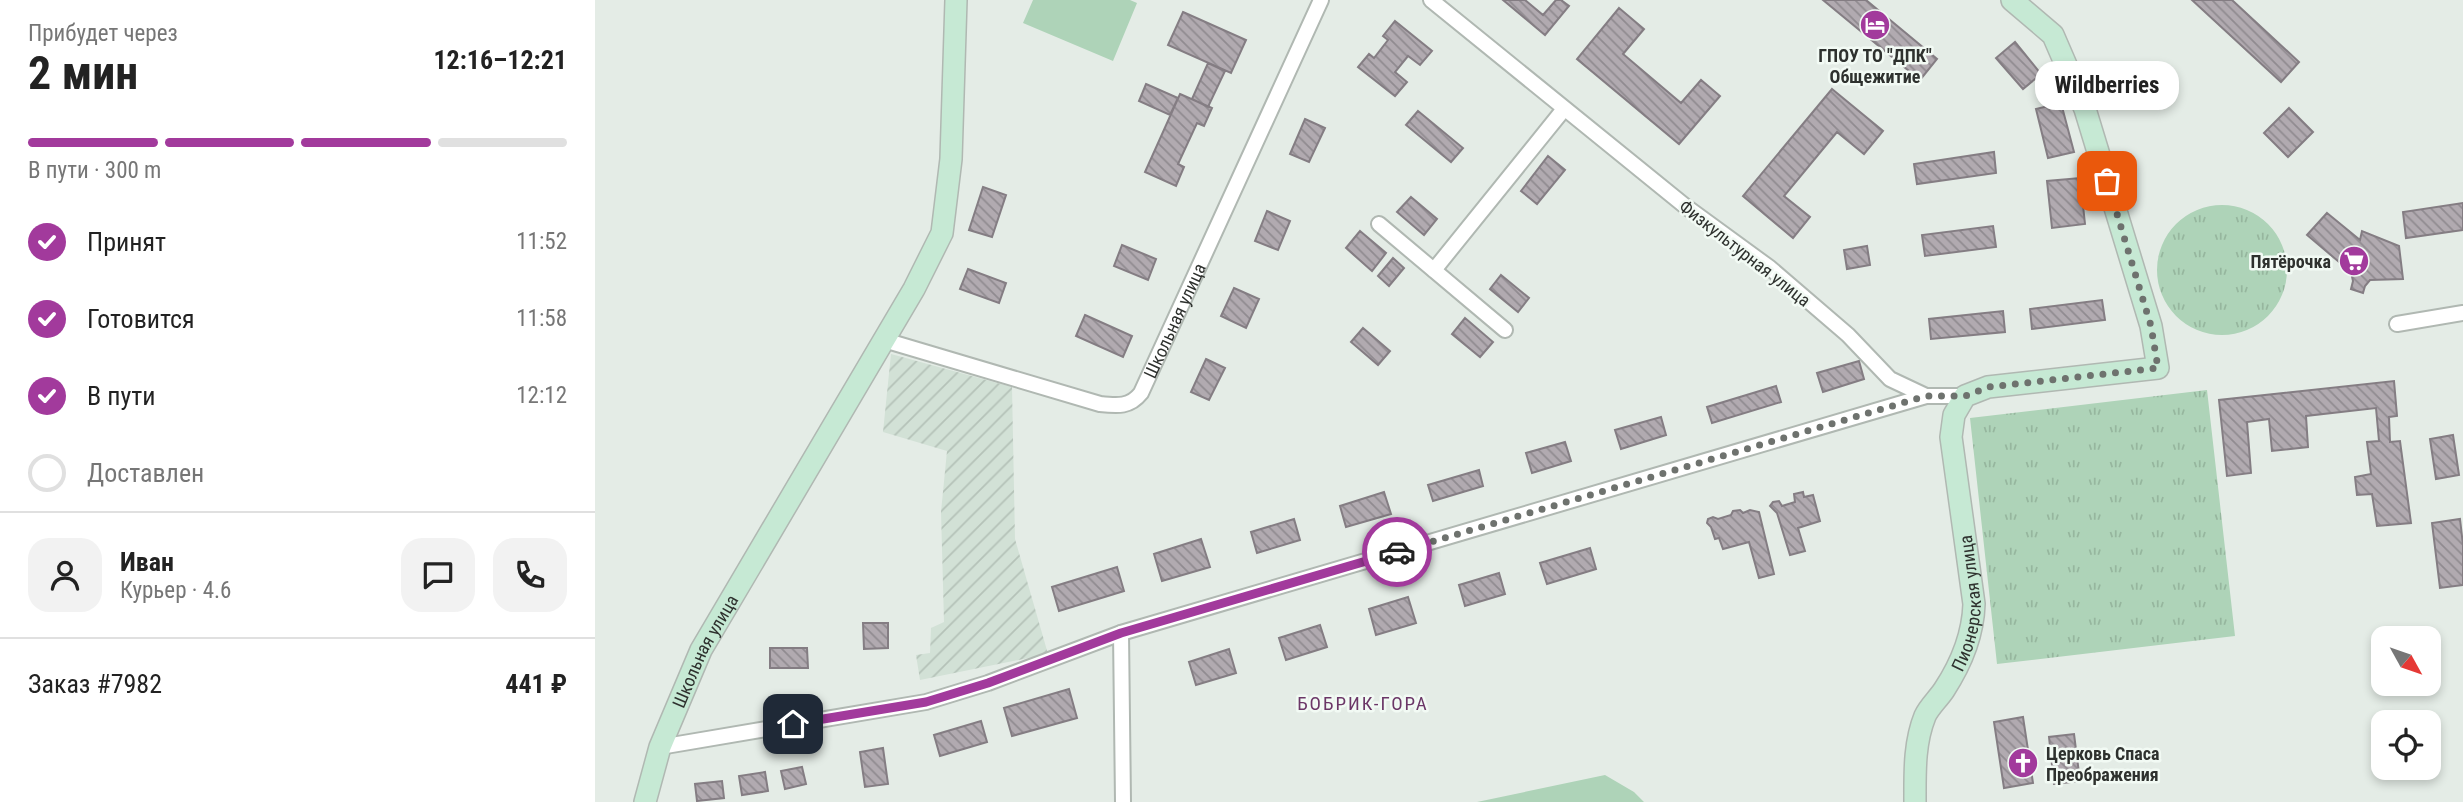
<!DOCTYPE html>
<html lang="ru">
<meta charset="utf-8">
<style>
:root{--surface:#fff;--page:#f2f2f2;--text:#222;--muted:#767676;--line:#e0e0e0;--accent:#a23a9c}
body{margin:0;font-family:"Roboto Condensed",sans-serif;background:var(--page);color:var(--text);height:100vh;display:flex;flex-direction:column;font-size:26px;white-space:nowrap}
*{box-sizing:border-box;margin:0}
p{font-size:23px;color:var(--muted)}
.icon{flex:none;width:38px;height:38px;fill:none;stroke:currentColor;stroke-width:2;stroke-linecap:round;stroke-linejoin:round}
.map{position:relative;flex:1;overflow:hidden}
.panel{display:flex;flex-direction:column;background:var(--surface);width:595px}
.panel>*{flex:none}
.needle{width:46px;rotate:130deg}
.controls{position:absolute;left:1776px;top:626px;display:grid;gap:14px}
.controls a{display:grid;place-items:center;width:70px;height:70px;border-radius:14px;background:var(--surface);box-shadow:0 4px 10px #0003;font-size:35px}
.pin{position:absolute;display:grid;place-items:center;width:60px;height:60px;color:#fff;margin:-30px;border-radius:14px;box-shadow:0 4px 10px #0006}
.courier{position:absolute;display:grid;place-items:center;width:70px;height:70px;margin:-35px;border:5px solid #a23a9c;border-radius:50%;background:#fff;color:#222;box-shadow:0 2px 9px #0007}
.bubble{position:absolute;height:49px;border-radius:21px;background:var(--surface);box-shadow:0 4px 10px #0003;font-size:23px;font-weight:700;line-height:49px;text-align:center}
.head em{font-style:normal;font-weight:700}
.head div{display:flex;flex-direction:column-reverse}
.head{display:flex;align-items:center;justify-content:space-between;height:119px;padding:0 28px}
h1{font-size:46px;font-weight:700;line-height:52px}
.bar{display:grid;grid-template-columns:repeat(4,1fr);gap:10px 7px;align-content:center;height:84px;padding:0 28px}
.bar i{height:9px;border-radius:5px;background:var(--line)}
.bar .selected{background:var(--accent)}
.bar p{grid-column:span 4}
.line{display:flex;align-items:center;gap:18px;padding:0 28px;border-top:2px solid var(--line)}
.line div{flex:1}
.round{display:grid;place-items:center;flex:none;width:74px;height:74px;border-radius:21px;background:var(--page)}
ol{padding:0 28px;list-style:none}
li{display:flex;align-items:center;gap:21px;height:77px}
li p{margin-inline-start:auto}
li .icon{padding:7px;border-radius:50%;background:var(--accent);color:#fff;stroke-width:4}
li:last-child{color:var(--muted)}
li i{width:38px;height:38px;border:4px solid var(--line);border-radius:50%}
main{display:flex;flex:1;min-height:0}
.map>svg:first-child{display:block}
.industrial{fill:url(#industrial-furrows)}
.park{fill:url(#park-tufts)}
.pitch{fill:#aed3b8}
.building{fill:url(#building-back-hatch);stroke:#847d83;stroke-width:2}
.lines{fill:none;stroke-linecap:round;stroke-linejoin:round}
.street-casing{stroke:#b0b8b2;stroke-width:18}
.secondary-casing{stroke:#b0b8b2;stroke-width:24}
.street{stroke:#fff;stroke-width:14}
.secondary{stroke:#c6e9d4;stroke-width:21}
.done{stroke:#6e726e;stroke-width:7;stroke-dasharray:0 12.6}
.route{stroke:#a23a9c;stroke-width:9}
.labels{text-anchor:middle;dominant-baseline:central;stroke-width:5;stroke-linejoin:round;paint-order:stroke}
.poi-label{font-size:18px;font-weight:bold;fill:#2e312e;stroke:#f2faf4}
.street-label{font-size:18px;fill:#2e312e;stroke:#f2faf4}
.neighbourhood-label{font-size:19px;letter-spacing:2px;fill:#6b3667;stroke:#f2faf4}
</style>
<main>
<section class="panel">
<div class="head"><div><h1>2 мин</h1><p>Прибудет через</p></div><em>12:16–12:21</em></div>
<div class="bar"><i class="selected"></i><i class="selected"></i><i class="selected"></i><i></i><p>В пути · 300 m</p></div>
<ol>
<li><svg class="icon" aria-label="check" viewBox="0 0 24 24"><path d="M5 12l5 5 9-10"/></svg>Принят<p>11:52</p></li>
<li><svg class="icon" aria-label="check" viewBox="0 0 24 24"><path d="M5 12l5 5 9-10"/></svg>Готовится<p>11:58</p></li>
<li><svg class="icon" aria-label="check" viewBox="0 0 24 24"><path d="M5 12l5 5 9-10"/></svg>В пути<p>12:12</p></li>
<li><i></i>Доставлен</li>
</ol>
<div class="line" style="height:126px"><a class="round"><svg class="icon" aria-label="person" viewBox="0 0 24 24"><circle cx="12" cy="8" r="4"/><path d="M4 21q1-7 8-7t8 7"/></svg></a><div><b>Иван</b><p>Курьер · 4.6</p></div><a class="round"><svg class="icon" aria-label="chat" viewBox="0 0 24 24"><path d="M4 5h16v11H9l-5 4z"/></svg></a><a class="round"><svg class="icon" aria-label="phone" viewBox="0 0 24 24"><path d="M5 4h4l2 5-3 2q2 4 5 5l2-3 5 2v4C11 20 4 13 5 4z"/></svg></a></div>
<div class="line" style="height:91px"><div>Заказ #7982</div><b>441 ₽</b></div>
</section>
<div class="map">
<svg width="1868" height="802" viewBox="0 0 1868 802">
<defs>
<pattern id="industrial-furrows" width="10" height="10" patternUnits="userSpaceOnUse" patternTransform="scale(1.75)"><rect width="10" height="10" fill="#d2e1d6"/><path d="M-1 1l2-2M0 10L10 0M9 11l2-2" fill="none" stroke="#b5c2b8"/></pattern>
<pattern id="park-tufts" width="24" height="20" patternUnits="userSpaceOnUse" patternTransform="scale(1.75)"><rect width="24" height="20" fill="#aed3b8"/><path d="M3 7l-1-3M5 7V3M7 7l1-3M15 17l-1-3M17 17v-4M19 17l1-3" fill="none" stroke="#96b69e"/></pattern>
<pattern id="building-back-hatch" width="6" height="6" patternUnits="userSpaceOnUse" patternTransform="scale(1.75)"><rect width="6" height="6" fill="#b1aab0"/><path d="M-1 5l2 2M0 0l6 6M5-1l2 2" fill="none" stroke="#908b90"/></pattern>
</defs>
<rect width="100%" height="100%" fill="#e4ece6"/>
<!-- industrial -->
<path class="industrial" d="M296,354l121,33 3,152 33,115 -128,26 -4,-25 14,-2 1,-25 13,-6 -3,-110 6,-61 -64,-19z"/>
<!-- park -->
<path class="park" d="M1562 270a65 65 0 1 1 130 0a65 65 0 1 1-130 0Z
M1612,390l28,246 -238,28 -27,-246z"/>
<!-- pitch -->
<path class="pitch" d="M438,0h97l7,3 -24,58 -90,-38z
M1010,775l29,17 10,10h-167z"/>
<!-- building -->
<path class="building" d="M908,0h22l18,15 13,-15h5l8,6 -24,29z
M1228,0h43l71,59 -17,21z
M1597,0h40l67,62 -18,20z
M1024,8l25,21 -21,25 58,49 20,-23 19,16 -41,48 -102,-85z
M588,12l63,28 -15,33 -63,-28z
M800,21l37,30 -12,14 -12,-9 -13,16 12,10 -12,14 -37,-29 11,-13 5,4 14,-18 -5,-4z
M1420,42l26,32 -18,15 -27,-31z
M613,63l17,8 -17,36 -16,-8z
M551,84l32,14 -8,17 -31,-14z
M1237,89l51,42 -19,23 -27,-22 -53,64 26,21 -17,21 -50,-42z
M585,94l32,14 -8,18 -7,-3 -19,41 6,3 -8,19 -31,-14z
M1466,103l13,49 -26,6 -12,-49z
M1694,108l24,24 -25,25 -24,-24z
M823,111l45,37 -12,14 -45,-37z
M710,119l20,9 -16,34 -19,-8z
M1399,152l2,21 -79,11 -3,-20z
M953,156l17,14 -28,34 -16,-13z
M1485,178l5,46 -33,4 -5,-47z
M388,187l23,8 -14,42 -23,-7z
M816,197l26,22 -13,16 -27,-23z
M1868,203v27l-57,8 -3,-26z
M672,211l23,10 -12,29 -23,-9z
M1732,213l33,27 2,-9 37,15 4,33 -33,1 -5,6 -2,7 -12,-4 2,-8 -2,-9 -44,-37z
M1398,226l3,21 -71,9 -3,-21z
M765,231l26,22 -14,18 -26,-23z
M527,245l34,14 -8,21 -34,-14z
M1272,246l3,19 -23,4 -3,-19z
M798,258l11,10 -15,18 -11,-10z
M373,269l38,14 -7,20 -39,-14z
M906,275l28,23 -11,14 -28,-23z
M639,288l25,11 -13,29 -25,-12z
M1507,300l3,20 -73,9 -2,-20z
M1408,311l2,21 -74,7 -2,-20z
M490,315l47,21 -9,21 -47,-21z
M870,318l28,24 -13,15 -28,-23z
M768,328l27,23 -12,14 -27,-23z
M611,359l19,9 -16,32 -18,-8z
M1264,361l5,18 -41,13 -6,-19z
M1799,381l3,35 -8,1 1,25 10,-1 11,82 -34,3 -5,-32 -15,1 -2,-18 16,-3 -4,-32 12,-1 -3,-33 -70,8 2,31 -36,4 -3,-32 -22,3 4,51 -24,3 -8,-76z
M1181,386l5,16 -69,21 -5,-16z
M1066,417l5,18 -45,14 -6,-19z
M1858,435l6,40 -23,4 -6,-40z
M970,442l6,19 -39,12 -6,-20z
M884,470l4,16 -50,15 -5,-16z
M789,492l7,22 -45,13 -6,-21z
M1208,492l1,5 9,-2 7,26 -22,7 7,23 -15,4 -13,-42 -7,-7 3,-4 6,-1 3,5 13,-4 -1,-8z
M1145,510l3,3 7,-3 9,2 15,62 -15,4 -10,-36 -26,7 -4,-11 -4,1 -4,-12 -4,-4 1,-4 5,-2 5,2 13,-4 2,-4z
M699,519l6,21 -43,13 -6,-21z
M1865,519l3,26v40l-23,3 -8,-65z
M606,539l9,28 -48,14 -8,-27z
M995,548l6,21 -49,15 -7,-21z
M522,567l7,24 -65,20 -7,-24z
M904,573l6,21 -40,12 -6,-21z
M813,597l8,26 -40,12 -7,-26z
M268,623h25v25l-24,1z
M725,625l7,22 -41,13 -7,-22z
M175,648h37l1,20h-38z
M634,649l7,24 -40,12 -7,-23z
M474,689l8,29 -65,18 -8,-28z
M1428,717l10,66 -29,5 -10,-66z
M386,721l6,21 -47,14 -6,-21z
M1479,734l6,47 -26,3 -5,-47z
M288,748l5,36 -23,3 -5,-35z
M207,767l4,17 -21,5 -4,-18z
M170,772l3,19 -26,4 -3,-19z
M127,781l2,17 -27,3 -2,-17z"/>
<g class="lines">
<!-- street casing -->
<g class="street-casing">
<g id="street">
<path d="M836,0l254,206 85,62 78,67 42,44 36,17"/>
<path d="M784,224l126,106"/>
<path d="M839,270l130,-161"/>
<path d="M1802,324l66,-11"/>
<path id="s1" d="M289,340l216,64c18,2 30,3 41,-11l180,-393"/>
<path d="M526,633l2,169"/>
<path d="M65,747l266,-45 62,-19 133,-50 805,-237h39"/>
</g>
</g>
<!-- secondary casing -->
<g class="secondary-casing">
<g id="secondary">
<path id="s2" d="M50,802l15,-55 41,-97 213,-361 28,-56 9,-74 5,-159"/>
<path id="s3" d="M1320,802c0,-29 -1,-59 10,-86 4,-9 13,-17 19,-26 17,-26 29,-54 30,-86l-23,-167 3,-22 11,-19 23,-9 170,-19 -7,-42 -66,-217 -32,-74 -41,-35"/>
</g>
</g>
<!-- street -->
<use href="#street" class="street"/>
<!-- secondary -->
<use href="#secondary" class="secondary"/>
</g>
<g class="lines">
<!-- done -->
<path class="done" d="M802,552l529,-156h39l24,-9 169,-19 -7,-42 -44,-145"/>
<!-- route -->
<path class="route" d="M198,724l133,-22 62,-19 133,-50 276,-81"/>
</g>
<!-- icons -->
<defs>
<g id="hotel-disc" transform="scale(1.575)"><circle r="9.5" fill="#a23a9c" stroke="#f2faf4"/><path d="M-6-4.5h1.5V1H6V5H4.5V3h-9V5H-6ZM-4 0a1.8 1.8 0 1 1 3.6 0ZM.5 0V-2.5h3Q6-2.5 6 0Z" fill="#fff"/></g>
<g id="supermarket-disc" transform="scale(1.575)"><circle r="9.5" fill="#a23a9c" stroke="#f2faf4"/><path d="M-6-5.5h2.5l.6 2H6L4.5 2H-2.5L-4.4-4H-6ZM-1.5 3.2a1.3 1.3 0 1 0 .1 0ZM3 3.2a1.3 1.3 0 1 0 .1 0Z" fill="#fff"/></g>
<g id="church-disc" transform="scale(1.575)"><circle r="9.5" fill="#a23a9c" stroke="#f2faf4"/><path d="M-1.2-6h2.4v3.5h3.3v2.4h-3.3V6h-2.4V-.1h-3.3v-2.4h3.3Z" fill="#fff"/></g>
</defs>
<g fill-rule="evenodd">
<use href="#hotel-disc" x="1280" y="25"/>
<use href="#supermarket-disc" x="1759" y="261"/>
<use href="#church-disc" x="1428" y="763"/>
</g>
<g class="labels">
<!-- poi labels -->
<g class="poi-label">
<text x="1280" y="55">ГПОУ ТО "ДПК"<tspan x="1280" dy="21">Общежитие</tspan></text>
<text x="1736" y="261" text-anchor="end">Пятёрочка</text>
<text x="1451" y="753" text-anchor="start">Церковь Спаса<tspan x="1451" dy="21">Преображения</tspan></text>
</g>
<!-- street labels -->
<g class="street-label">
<text transform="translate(1150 253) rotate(38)">Физкультурная улица</text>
<text stroke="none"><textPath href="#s1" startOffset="350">Школьная улица</textPath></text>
<text stroke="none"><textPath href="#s3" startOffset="212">Пионерская улица</textPath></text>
<text stroke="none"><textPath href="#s2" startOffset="163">Школьная улица</textPath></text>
</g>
<!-- neighbourhood labels -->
<g class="neighbourhood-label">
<text x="768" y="703">БОБРИК-ГОРА</text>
</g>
</g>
</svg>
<div class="controls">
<a><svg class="needle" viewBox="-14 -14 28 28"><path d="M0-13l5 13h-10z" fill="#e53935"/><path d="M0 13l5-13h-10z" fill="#767676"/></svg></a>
<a><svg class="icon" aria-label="locate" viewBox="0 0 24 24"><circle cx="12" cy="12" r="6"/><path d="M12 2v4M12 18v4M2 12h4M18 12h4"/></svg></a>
</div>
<div class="pin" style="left:1512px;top:181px;background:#ea580c"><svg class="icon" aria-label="bag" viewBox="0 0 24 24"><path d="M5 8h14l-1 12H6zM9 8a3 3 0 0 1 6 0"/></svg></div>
<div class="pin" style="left:198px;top:724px;background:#1f2937"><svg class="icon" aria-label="home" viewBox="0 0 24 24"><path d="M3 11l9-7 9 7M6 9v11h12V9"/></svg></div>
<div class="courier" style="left:802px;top:552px"><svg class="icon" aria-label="car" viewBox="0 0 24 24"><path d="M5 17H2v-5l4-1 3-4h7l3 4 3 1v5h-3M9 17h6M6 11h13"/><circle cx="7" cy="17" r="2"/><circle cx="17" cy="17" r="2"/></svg></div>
<div class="bubble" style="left:1440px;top:61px;width:144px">Wildberries</div>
</div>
</main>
